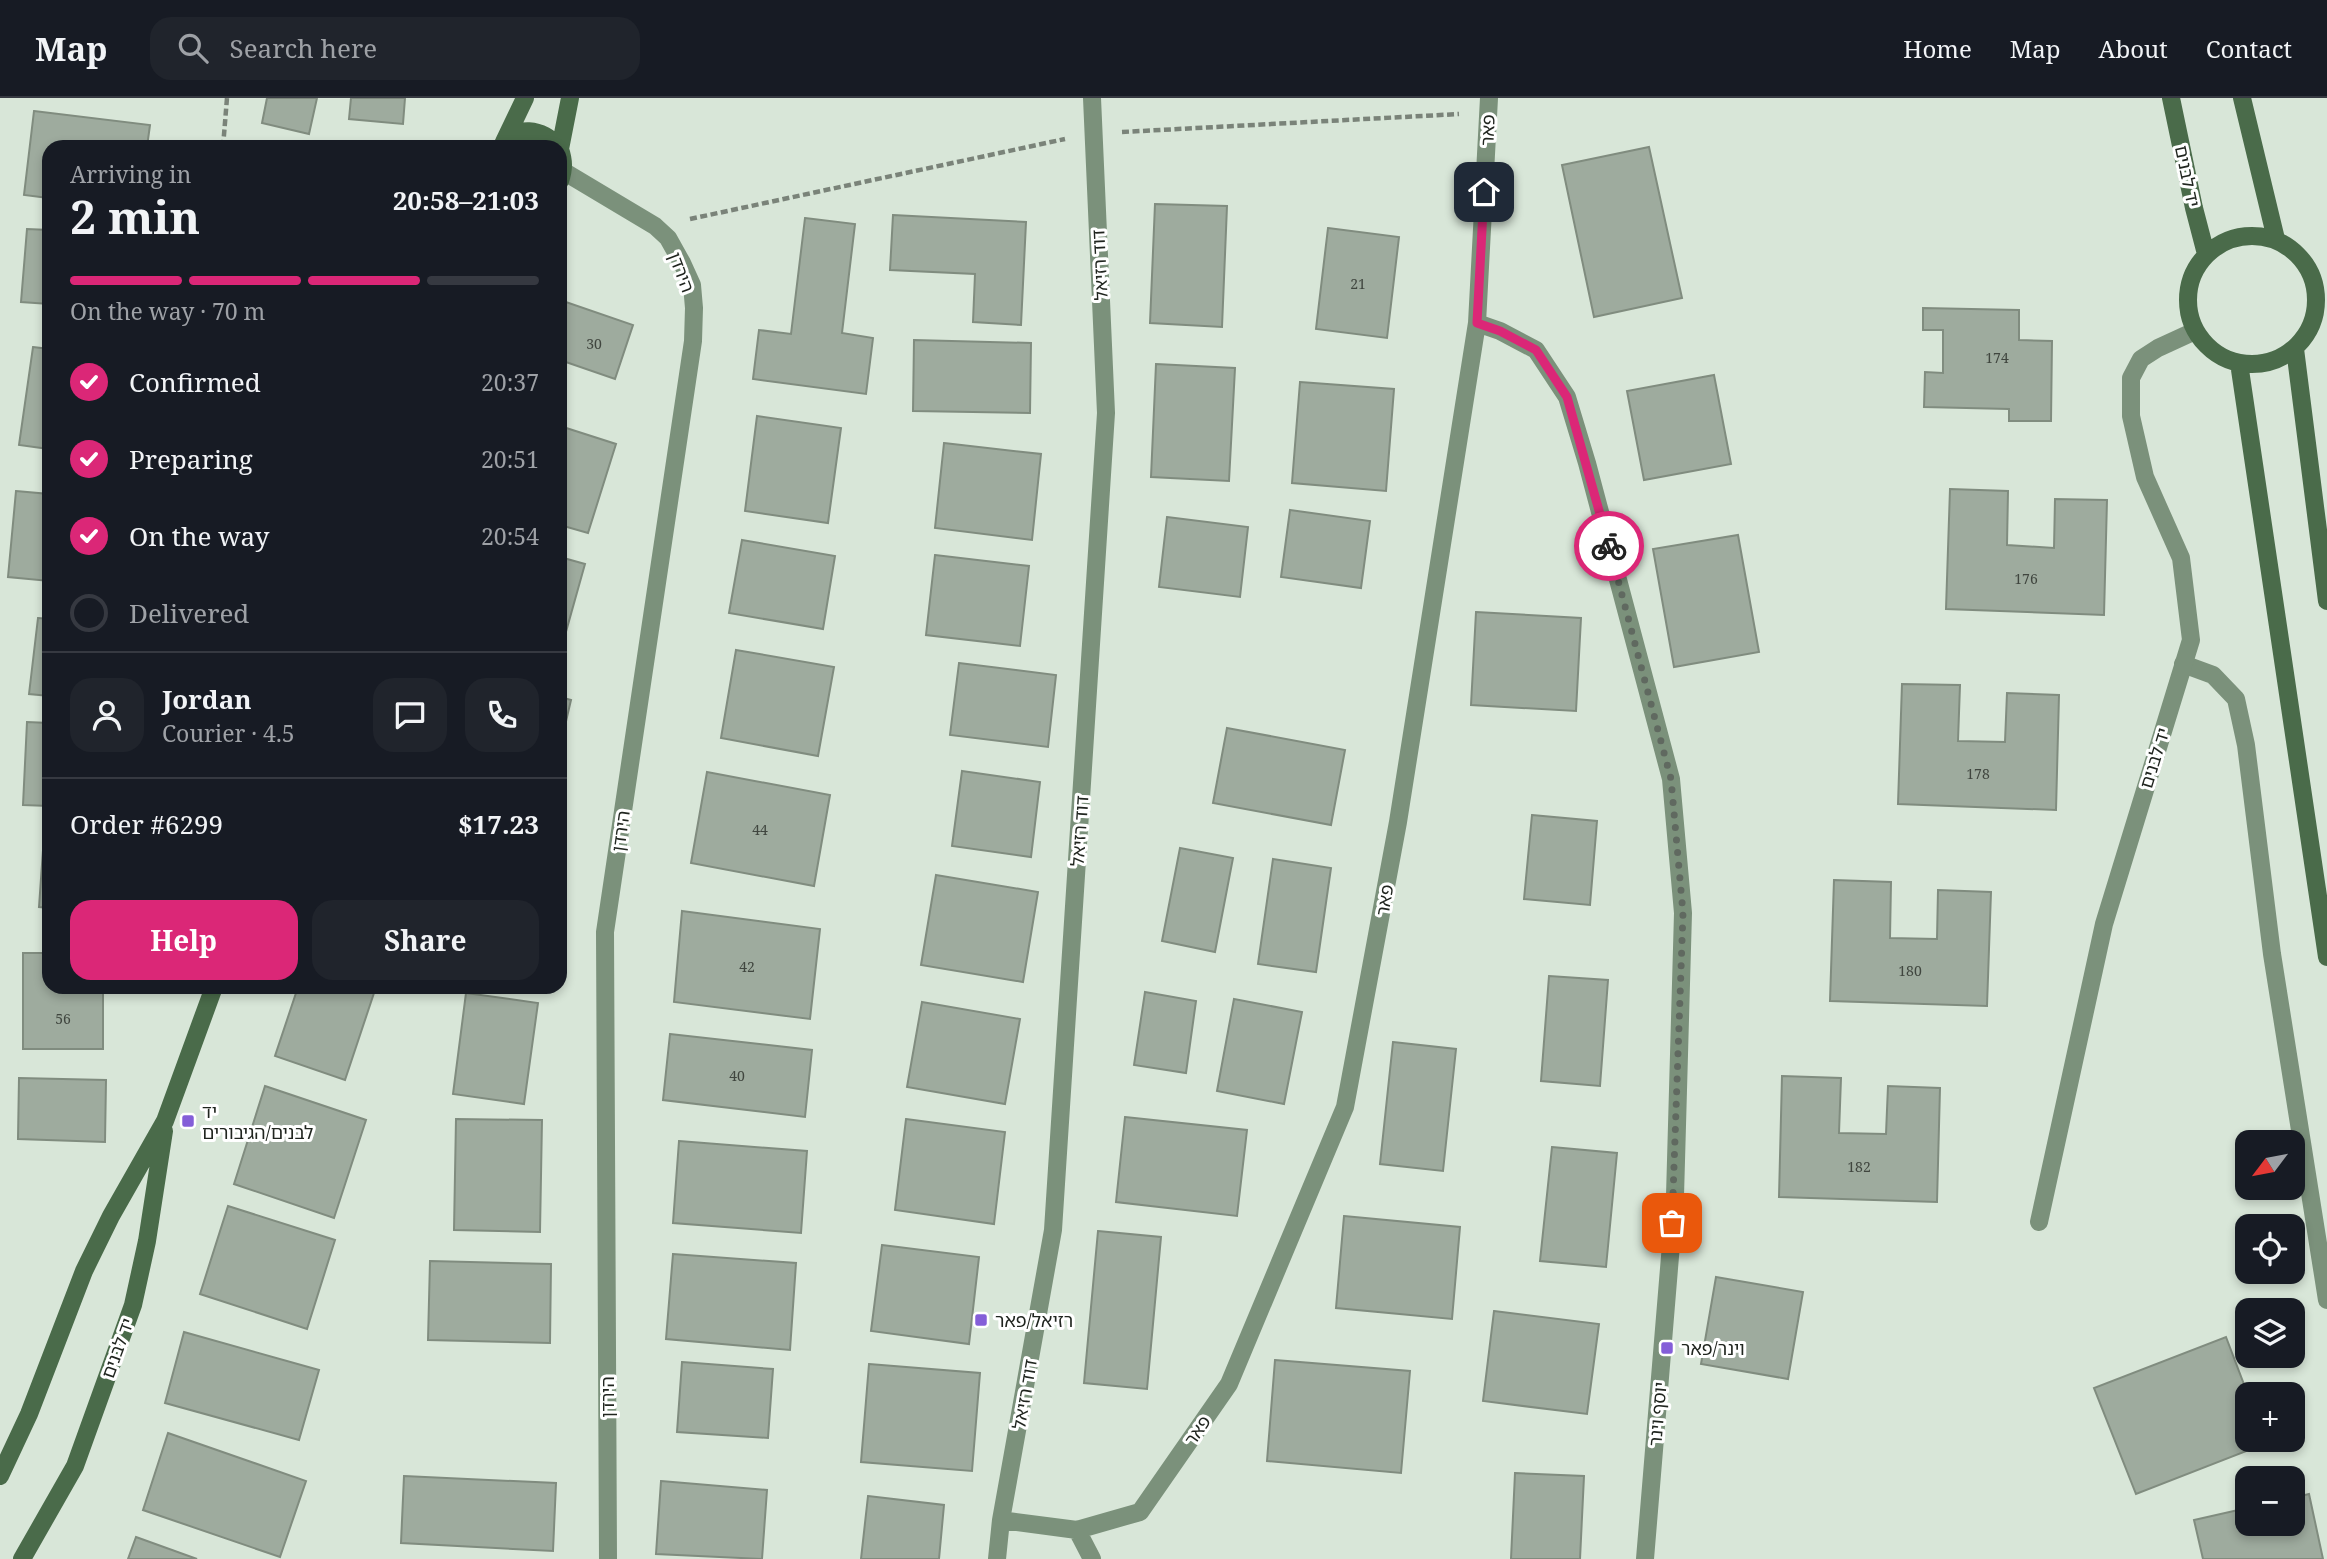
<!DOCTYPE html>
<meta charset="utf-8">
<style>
:root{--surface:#171b24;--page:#20242c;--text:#f1f3f6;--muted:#9ea1a6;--line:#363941;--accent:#db2777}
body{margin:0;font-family:"Noto Serif","Noto Sans Hebrew",serif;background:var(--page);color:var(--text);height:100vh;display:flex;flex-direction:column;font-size:26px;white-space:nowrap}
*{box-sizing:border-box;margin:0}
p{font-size:23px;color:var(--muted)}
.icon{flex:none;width:38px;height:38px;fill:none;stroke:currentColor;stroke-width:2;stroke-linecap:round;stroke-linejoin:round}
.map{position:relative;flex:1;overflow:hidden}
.panel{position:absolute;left:42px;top:42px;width:525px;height:854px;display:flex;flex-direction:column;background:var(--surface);border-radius:21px;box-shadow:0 4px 10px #0003}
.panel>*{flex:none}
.needle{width:46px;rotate:238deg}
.controls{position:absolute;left:2235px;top:1032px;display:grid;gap:14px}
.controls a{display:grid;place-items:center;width:70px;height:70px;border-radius:14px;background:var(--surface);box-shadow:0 4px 10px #0003;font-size:35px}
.pin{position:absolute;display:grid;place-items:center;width:60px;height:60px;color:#fff;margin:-30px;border-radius:14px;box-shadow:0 4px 10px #0006}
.courier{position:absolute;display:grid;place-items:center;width:70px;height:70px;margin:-35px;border:5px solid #db2777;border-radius:50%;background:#fff;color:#222;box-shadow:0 2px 9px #0007}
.head em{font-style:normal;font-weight:700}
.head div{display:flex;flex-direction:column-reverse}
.head{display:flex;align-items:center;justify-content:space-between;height:119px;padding:0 28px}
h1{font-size:46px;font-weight:700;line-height:52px}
.bar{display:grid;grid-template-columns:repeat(4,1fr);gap:10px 7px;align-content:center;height:84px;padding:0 28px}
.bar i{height:9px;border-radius:5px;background:var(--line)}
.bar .active{background:var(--accent)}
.bar p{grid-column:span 4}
.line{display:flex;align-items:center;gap:18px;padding:0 28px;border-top:2px solid var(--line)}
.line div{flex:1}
.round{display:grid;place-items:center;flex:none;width:74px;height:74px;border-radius:21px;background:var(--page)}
ol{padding:0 28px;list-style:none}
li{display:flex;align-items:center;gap:21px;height:77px}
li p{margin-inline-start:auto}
li .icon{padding:7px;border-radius:50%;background:var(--accent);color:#fff;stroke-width:4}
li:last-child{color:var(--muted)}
li i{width:38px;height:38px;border:4px solid var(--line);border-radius:50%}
.cta{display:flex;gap:14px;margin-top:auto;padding:14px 28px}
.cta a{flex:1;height:80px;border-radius:21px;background:var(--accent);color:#fff;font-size:28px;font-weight:700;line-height:80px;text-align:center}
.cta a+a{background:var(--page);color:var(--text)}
header{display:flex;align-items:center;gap:42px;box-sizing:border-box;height:98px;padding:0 35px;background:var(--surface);border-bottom:2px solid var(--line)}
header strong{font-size:33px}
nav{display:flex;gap:38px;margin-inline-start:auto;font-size:24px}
.search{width:490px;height:63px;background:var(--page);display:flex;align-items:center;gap:18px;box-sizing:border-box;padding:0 24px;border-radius:21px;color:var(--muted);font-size:26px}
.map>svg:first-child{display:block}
.building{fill:#9eab9e;stroke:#808c7f;stroke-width:2}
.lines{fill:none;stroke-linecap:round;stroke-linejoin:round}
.path{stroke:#7a8379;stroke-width:4.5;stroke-dasharray:7 3.5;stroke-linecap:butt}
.lane{stroke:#7b917b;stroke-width:18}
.street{stroke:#7b917b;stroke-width:18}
.secondary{stroke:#4a6b4a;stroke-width:18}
.done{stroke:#606960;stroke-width:7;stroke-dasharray:0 12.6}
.route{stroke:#db2777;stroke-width:9}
.poi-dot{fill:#845ed8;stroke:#fff;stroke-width:2.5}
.labels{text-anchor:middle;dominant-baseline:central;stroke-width:6;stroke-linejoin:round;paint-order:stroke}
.number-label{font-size:14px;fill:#40463f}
.street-label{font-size:18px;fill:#20251f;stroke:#fff}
.poi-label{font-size:18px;fill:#20251f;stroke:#fff;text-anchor:start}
</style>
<header>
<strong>Map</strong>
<div class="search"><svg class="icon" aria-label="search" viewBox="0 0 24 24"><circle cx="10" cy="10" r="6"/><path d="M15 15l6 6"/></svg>Search here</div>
<nav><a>Home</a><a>Map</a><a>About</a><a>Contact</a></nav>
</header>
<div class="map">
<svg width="2327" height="1461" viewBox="0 0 2327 1461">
<rect width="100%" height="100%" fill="#d8e6d8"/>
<!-- building -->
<path class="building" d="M267,0h50l-8,36 -47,-11z
M351,0h54l-2,26 -54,-5z
M34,13l116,14 -3,22h-98v51l-25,-3z
M1649,49l33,151 -88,19 -32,-152z
M1155,106l72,2 -5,121 -72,-4z
M893,117l133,7 -5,103 -48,-3 2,-48 -85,-4z
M805,120l50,6 -13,109 31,5 -7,56 -113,-15 6,-49 32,4z
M1328,130l71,9 -12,101 -71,-9z
M27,131l22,1v74l-28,-2z
M560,202l73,25 -18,54 -55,-19z
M1923,210l96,2v30l33,1 -1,80h-42v-12l-85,-2 1,-35 18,1v-43h-20z
M914,242l117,3 -1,70 -117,-2z
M33,249l16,2v100l-30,-4z
M1156,266l79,4 -6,113 -78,-4z
M1714,277l17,89 -87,16 -17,-89z
M1300,284l94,7 -8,102 -94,-8z
M757,318l84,12 -13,95 -83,-12z
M560,328l56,18 -28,89 -28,-8z
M944,345l97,11 -9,86 -97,-12z
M1950,391l58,2 -1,54 47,3 1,-49 52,1 -3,115 -158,-6z
M16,393l33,3v87l-41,-4z
M1290,412l80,11 -9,67 -80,-11z
M1167,419l81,10 -8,70 -81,-10z
M1738,437l21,117 -85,15 -21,-118z
M742,442l93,16 -12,73 -94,-16z
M935,457l94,11 -9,80 -94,-11z
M560,459l25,7 -23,82 -2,-1z
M1476,514l105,6 -5,93 -105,-6z
M38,520l11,1v77l-20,-2z
M736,552l98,17 -16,89 -97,-18z
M959,565l97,12 -8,72 -98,-12z
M1902,586l58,1 -2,56 47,1 2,-49 52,2 -3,115 -158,-6z
M560,599l11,3 -11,47z
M27,624l22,1v83l-26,-1z
M1227,630l118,22 -14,75 -118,-22z
M962,673l78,11 -9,75 -79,-11z
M707,674l123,23 -16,91 -123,-23z
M1532,717l65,6 -7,84 -66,-6z
M44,738h5v72l-10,-1z
M1180,750l53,10 -18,94 -53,-11z
M1273,761l58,9 -15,104 -58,-8z
M936,777l102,17 -15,90 -102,-17z
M1834,782l57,2 -1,56 47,1 1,-49 53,2 -4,114 -157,-5z
M682,813l138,18 -10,90 -136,-17z
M23,855h26v34h54v62h-80z
M1549,878l59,4 -8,106 -59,-5z
M298,889h78l-31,93 -70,-24z
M1145,894l51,9 -10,72 -52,-8z
M466,895l72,10 -14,101 -71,-10z
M1234,901l68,13 -18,92 -67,-13z
M922,904l98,17 -15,85 -98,-17z
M670,936l142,16 -7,67 -142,-17z
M1393,944l63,7 -13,122 -63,-7z
M1782,978l59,2 -2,55 47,1 2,-48 52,2 -3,114 -158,-5z
M19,980l87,2 -1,62 -87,-3z
M265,988l101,34 -32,98 -100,-34z
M1125,1019l122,13 -10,86 -121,-14z
M456,1021l86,1 -2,112 -86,-2z
M906,1021l99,13 -11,92 -99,-14z
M679,1043l128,10 -6,82 -128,-10z
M1552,1049l65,6 -11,114 -66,-6z
M228,1108l107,34 -28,89 -107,-35z
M1344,1118l116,11 -8,92 -116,-11z
M1098,1133l63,6 -14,152 -63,-6z
M882,1147l97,12 -10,87 -98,-13z
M673,1156l123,9 -6,87 -124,-11z
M430,1163l121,3 -1,79 -122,-3z
M1716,1179l87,15 -15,87 -87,-15z
M1494,1213l105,13 -12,90 -104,-13z
M184,1234l135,38 -20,70 -134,-37z
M2226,1239l22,58 -1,45h19l1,3 -131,51 -42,-106z
M1275,1262l135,11 -9,102 -134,-12z
M682,1264l91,7 -5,69 -91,-6z
M869,1266l111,9 -8,98 -111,-9z
M168,1335l138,48 -26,76 -137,-47z
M1515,1375l69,3 -4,83h-69z
M404,1378l152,7 -3,68 -152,-8z
M661,1383l106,9 -5,69 -106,-5z
M2309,1396l14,65h-120l-9,-39 53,-12v16h45v-26z
M868,1398l76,9 -5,54h-78z
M136,1439l61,22h-69z"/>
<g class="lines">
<!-- path -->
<path class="path" d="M1122,34l337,-18
M223,49l4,-49
M690,121l375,-80"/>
<!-- lane -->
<path class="lane" d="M2183,566l30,11 23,24 10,46 26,209 55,346"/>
<!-- street -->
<path class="street" d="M563,73l92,55 13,12 14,25 10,22 2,23 -1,33 -88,591 3,627
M1477,225l23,8 36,19 31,47 20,66 84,316 12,134 -8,283 -30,363
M2039,1124l65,-298 87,-284 -10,-82 -36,-81 -14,-61v-38l10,-19 17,-11 37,-17
M1001,1422l76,10 63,-18 89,-128 116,-277 53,-285 79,-499 12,-225
M1077,1432l15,29
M997,1461l4,-39 52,-290 53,-817 -14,-315"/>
<!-- secondary -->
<path class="secondary" d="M2171,0l23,110 12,46
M2242,0l34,141
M504,44l21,-44
M501,49c14,-23 42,-19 57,0
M560,51l10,-51
M560,51c4,12 4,20 0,32
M2188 202a64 64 0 1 1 128 0a64 64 0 1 1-128 0Z
M2295,251l32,252
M2239,265l88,594
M0,1378l29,-62 55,-143 27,-55 54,-95 49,-134
M22,1461l53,-93 58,-161 14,-64 17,-110"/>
</g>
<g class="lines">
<!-- done -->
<path class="done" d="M1609,448l62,233 12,134 -11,310"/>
<!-- route -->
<path class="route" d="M1484,94l-7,131 23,8 36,19 31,47 42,149"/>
</g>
<!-- markers -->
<g class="poi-dot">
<rect x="181" y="1016" width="14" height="14" rx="3.5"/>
<rect x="974" y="1215" width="14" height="14" rx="3.5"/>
<rect x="1660" y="1243" width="14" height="14" rx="3.5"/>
</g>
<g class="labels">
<!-- number labels -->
<g class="number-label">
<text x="1358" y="185">21</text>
<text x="594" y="245">30</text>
<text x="1997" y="259">174</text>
<text x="2026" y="480">176</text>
<text x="1978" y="675">178</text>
<text x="760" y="731">44</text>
<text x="747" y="868">42</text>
<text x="1910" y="872">180</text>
<text x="63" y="920">56</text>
<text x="737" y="977">40</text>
<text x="1859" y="1068">182</text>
</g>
<!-- street labels -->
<g class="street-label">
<text transform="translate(1487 32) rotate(-87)">פאר</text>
<text transform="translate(2188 78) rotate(78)">יד לבנים</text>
<text transform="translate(1099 167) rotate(-93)">דוד רזיאל</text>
<text transform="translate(682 174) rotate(69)">הירדן</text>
<text transform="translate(2154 660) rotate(-73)">יד לבנים</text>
<text transform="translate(620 733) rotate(-82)">הירדן</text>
<text transform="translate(1079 733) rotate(-86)">דוד רזיאל</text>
<text transform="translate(1384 802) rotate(-80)">פאר</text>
<text transform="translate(117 1250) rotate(-70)">יד לבנים</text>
<text transform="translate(1024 1296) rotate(-80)">דוד רזיאל</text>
<text transform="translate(607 1299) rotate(-90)">הירדן</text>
<text transform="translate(1657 1316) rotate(-85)">יוסף וינר</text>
<text transform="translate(1197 1332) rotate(-55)">פאר</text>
</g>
<!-- poi labels -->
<g class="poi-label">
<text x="202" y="1013">יד<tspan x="202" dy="21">לבנים/הגיבורים</tspan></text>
<text x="995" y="1222">רזיאל/פאר</text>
<text x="1681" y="1250">וינר/פאר</text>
</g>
</g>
</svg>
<div class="controls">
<a><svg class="needle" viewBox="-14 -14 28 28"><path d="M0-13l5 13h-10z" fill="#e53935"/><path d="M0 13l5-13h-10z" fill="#9ea1a6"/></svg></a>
<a><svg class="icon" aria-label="locate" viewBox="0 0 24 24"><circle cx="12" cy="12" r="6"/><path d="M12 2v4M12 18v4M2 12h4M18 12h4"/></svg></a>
<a><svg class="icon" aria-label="layers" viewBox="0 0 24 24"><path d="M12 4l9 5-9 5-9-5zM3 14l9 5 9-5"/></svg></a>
<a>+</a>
<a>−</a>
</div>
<div class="pin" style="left:1672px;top:1125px;background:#ea580c"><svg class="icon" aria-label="bag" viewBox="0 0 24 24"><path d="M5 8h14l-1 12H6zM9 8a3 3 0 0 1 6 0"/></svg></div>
<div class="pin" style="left:1484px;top:94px;background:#1f2937"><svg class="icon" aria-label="home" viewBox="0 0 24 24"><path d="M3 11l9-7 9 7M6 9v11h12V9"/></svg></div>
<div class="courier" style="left:1609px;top:448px"><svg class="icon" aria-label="bike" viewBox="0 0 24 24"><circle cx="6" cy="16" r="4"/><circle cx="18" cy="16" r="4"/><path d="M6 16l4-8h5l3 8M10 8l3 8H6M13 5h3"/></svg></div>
<section class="panel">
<div class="head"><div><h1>2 min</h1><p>Arriving in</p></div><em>20:58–21:03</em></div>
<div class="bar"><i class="active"></i><i class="active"></i><i class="active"></i><i></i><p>On the way · 70 m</p></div>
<ol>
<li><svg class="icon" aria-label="check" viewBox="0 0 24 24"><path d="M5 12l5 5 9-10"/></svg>Confirmed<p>20:37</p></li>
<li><svg class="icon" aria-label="check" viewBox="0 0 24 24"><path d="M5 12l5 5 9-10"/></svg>Preparing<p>20:51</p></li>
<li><svg class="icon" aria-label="check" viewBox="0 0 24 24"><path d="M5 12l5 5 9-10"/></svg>On the way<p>20:54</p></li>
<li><i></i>Delivered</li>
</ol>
<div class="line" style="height:126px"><a class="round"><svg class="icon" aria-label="person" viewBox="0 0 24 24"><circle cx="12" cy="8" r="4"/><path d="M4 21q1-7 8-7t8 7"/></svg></a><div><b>Jordan</b><p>Courier · 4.5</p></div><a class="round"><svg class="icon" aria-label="chat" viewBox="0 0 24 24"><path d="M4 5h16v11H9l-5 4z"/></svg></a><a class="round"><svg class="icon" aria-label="phone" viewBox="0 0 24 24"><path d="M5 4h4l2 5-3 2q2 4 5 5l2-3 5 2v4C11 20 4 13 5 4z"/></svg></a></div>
<div class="line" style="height:91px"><div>Order #6299</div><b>$17.23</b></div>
<div class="cta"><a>Help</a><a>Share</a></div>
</section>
</div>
